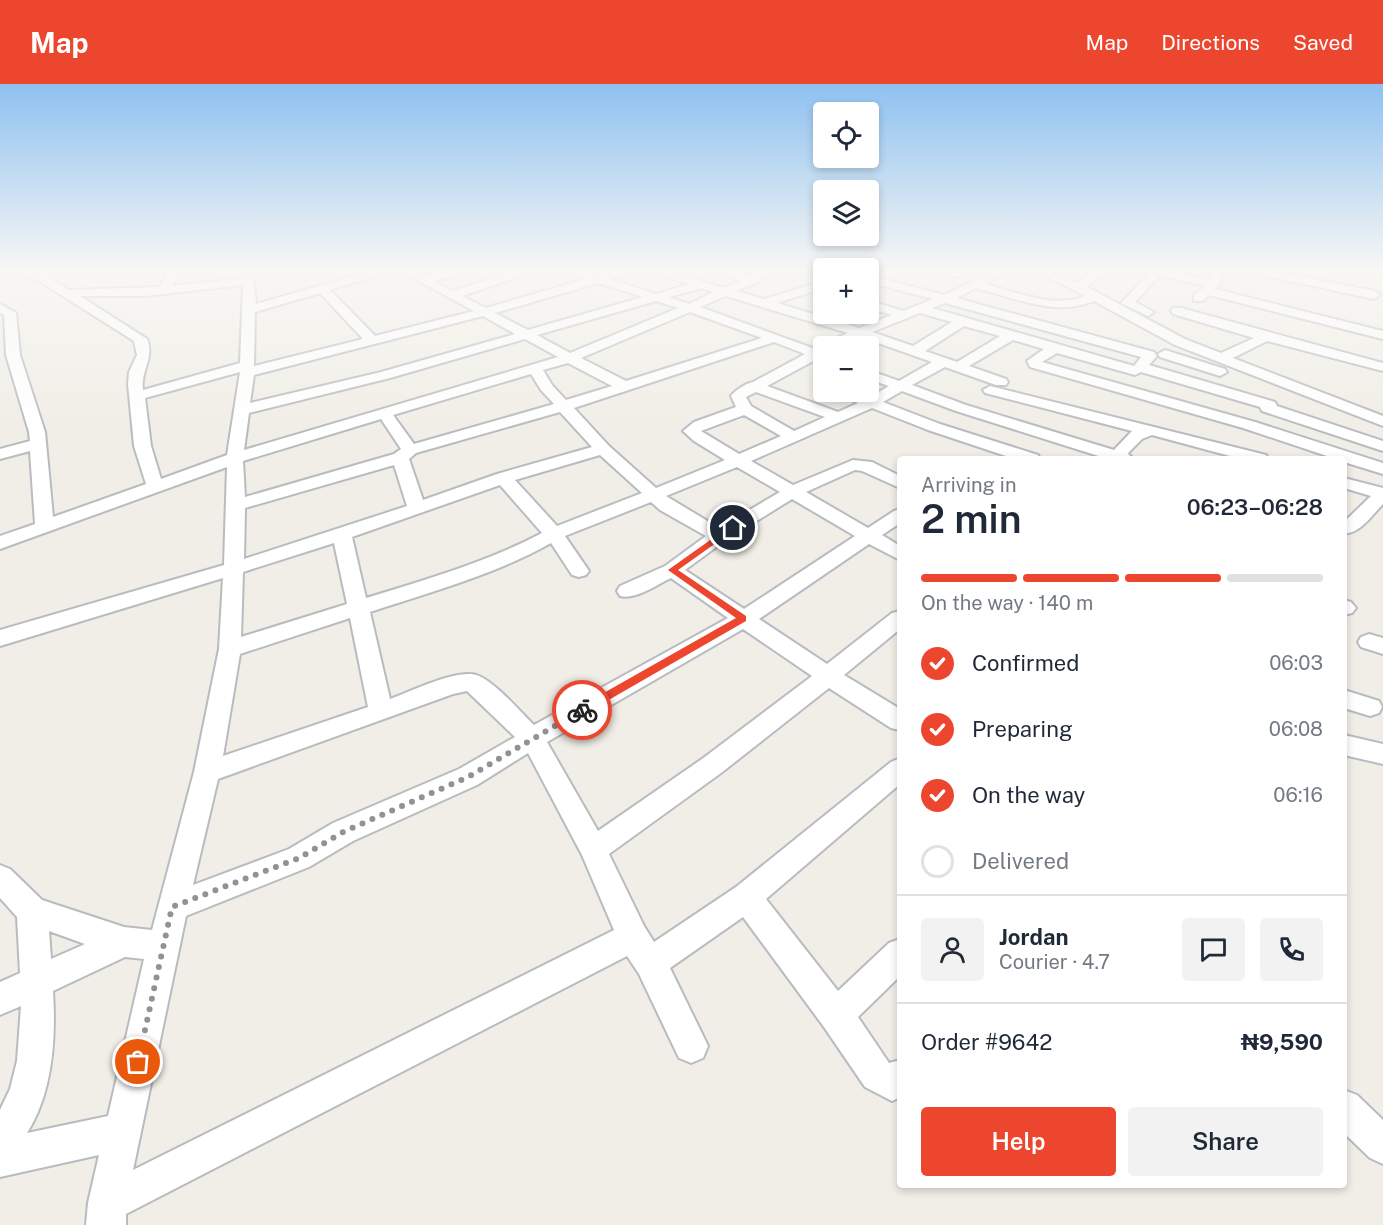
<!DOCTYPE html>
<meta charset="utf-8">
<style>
:root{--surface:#fff;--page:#f2f2f3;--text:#1f2937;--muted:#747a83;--line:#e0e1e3;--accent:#ed462f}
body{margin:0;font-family:"Public Sans",sans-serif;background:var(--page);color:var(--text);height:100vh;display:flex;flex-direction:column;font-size:22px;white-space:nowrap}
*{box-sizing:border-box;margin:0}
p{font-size:20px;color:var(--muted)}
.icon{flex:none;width:33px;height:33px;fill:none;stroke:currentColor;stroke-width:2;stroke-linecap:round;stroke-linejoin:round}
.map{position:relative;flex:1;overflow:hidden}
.panel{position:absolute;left:897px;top:372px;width:450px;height:732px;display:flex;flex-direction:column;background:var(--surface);border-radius:6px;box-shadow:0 3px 9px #0003}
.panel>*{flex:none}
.fabs{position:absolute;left:813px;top:18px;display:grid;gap:12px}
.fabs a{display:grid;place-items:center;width:66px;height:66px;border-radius:6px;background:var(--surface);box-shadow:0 3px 9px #0003;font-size:30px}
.pin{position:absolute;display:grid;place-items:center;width:51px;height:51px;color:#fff;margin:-26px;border:3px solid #fff;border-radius:50%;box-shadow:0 2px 6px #0007}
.courier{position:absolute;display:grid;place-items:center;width:60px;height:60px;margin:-30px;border:4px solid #ed462f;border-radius:50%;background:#fff;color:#222;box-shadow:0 2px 8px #0007}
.summary em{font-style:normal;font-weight:600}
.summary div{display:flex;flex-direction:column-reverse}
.summary{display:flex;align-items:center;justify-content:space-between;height:102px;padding:0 24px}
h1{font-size:39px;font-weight:600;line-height:45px}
.bar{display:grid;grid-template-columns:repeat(4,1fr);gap:9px 6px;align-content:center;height:72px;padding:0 24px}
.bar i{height:8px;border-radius:4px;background:var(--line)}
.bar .selected{background:var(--accent)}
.bar p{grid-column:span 4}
.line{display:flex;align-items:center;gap:15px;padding:0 24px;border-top:2px solid var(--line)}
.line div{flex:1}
.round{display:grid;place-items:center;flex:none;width:63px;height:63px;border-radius:6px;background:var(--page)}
ol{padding:0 24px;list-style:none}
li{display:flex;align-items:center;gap:18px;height:66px}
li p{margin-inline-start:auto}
li .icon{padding:6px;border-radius:50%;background:var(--accent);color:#fff;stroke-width:4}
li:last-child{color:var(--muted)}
li i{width:33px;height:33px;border:3px solid var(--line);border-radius:50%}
.cta{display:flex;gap:12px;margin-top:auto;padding:12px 24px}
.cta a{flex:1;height:69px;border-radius:6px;background:var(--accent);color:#fff;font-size:24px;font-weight:600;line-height:69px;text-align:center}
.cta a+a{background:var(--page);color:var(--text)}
header{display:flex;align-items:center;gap:36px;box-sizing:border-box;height:84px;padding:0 30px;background:var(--accent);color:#fff}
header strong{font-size:28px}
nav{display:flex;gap:33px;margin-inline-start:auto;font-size:21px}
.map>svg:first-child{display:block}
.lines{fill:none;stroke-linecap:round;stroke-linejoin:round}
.minor-casing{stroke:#b8bbc0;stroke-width:4}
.minor{fill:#fff;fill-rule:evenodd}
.route{fill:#ed462f}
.done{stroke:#909293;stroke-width:6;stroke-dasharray:0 10.8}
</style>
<header>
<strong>Map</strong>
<nav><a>Map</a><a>Directions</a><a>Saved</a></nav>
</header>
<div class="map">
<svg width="1383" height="1141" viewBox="0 0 1383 1141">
<rect width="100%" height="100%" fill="#f0eee6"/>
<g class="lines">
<!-- minor casing -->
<g class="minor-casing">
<path id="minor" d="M6,185l24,2 45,-2 -5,3 -25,3 24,15 91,-3 8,-18h11l-7,17 72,-8 3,-9h10l-3,14 2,21 122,-35h16l-1,2 -63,19 45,46 99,-25 -77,-42h13l15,7 28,-7h17l-1,2 -35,10 19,10 68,-22h16l-1,2 -74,25 24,12 100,-29 -25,-10h16l21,6 23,-6h16l-1,2 -26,8 46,15 33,-10 -43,-13 -1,-2h16l63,19 16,-7 -31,-12h16l24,7 17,-7h14l-24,14 -20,8 28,8 60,-18v7l-47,15 82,25 33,-13 -24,-7v-8l35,11 30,-12 -65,-17v-7l76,20 55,-26h13l-27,15c32,8 69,25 100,12l-53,-27h14l32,14 17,-14h12l-20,18 98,52 36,14 33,-15 -81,-24 -2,-3 2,-3h8l202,55v8l-116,-30 -34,17 150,58v10l-208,-81 -81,-44c-39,16 -79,-3 -118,-13l-20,10 198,54 3,4 -8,9 126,37 2,4 106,35v10l-121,-40 -2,-4 -119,-35 -6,3 -78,-22 -15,9 213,60 128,41v11l-39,-12v-3h-8l-93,-31 -213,-61 -3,-6 17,-12 -31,-9 -44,26 37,13 2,3 -2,3h-10l-51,-18 -33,18 54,20 148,45 18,-19 -147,-38 -2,-3 7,-4 276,69 2,4h-27l-89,-24 -10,4 -13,13 -1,2 6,5h-26l-152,-48 -54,-20 -19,11 57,22 98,31 2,4h-25l-87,-29 -56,-22 -121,53 42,24 60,-25 19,2 28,14v12l-38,-17 -7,-1 -49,22 62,36 26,-17 6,-2v14l-18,12 18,11v14l-31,-16 -110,75 68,45 65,-51 8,-2v18l-56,46 56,34v21l-9,-2 -62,-40 -108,85 -112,81 35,72 10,16 82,-55 155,-125 9,-4v26l-134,115 72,92 51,-48 11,-4v37l-42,41 31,46 11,-3v37l-8,4 -27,-14 -41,-60 -81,-110 -73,51 38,78 -5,12 -12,5 -12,-5 -40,-84 -12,-18 -501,258v11h-40l2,-22 11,-48 -99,22v-67l10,-21 7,-28 4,-55 -21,9v-33l20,-9 -3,-56 -17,-19v-33l10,4 32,31 82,27 28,3 42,-158 25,-123 4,-71 -223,68v-16l224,-65 3,-98 -227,82v-13l35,-12 -5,-73 -30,8v-10l30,-8 -1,-9 -23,-77 -2,-40 -4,-2v-9l16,9 4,42 25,77 8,85 93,-33 -12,-38 -6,-62 1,-12 8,-17 -3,-14 -98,-62zM598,199l45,14 -115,33 -33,-17zM243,201l-3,78 -97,27c-3,-19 12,-32 4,-51l-67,-43h65zM701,204l13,4 -25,12 -20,-7zM320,209l43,46 -109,27 1,-54zM726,212l122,37 -23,10 -1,3h16l21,-9 71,25 -33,19 -31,-11v9l21,7 -19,11 -13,-5h-19l2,3 18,8 -20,9 -71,-26 50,-27 7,2v-13l-9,1 -115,-42zM656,217l22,7 -108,45 -33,-18zM945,219l196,54 -7,9 -202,-58zM690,228l72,26 -136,43 -45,-23zM920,229l32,9 -39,24 -41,-14zM483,232l32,18 -134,38 -131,31 4,-28zM964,242l36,10 -43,26 -32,-11zM525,255l33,18 -314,93 5,-37 141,-35zM774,258l31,12 -52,28c-6,1 -18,8 -22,14l5,11 -42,15 -11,9 11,10 31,19 -69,28 -47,-42 -35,-38zM568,279l44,23 -46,14 -14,-15 -9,-15zM240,288l-13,83 -66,24 -10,-33 -6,-48zM531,290l10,16 13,14 -140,40 -21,-29zM756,308l69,25 -31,14 -43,-25 -5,-9zM560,328l32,35 -95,27 -74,26 -14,-41 7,-6zM744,331l37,21 -42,18 -38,-23zM381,335l20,30 -7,5 -149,43 -2,-36zM600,371l42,38 -85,33 -42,-46zM394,381l13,41 -163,53 1,-51zM737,383l43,25 -61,36 -53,-32zM500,401l42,48c-55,29 -115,46 -176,65l-14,-61zM792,415l63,37 -111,73 -59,-39 41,-30zM651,418l9,8 46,26 -41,30 -45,20 -3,5 3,5c16,4 36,-11 51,-18l57,40 -194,107c-15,-14 -37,-41 -55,-49 -19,-9 -69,16 -89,23l-20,-87c61,-20 124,-37 181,-69l21,32 7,2 7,-2 3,-4 -24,-35zM334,459l13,61 -106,33 2,-65zM350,534l18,89 -145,49 17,-102zM743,545l69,47 -110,83 -104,72 -51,-89zM467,607l48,46 -56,32 -126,54 -44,26 -96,36 25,-106 235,-85zM528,669l54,102 32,75 -481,240 53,-254 123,-49 44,-26 124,-56zM49,847l36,13 -34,15zM125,873l19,2 -36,157 -81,17c26,-41 29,-95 26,-142z
M956,185h15l-13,7h-8v-4z
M1141,185h23l46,11 4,-11h10l-4,15 -5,5 168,42v8l-174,-44 -7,6h-8v-6l11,-9 -45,-11 -25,27 19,10 -6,4 -27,-13 29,-30z
M1242,185h21l111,22 6,4 -6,4 -126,-27z
M1165,266l60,19 2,3 -7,4 -60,-19 -2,-3z
M1344,394l39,10v16c-10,10 -24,31 -39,29v-11l27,-26 -27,-8z
M1344,516l7,2 5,6 -4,5 -8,2z
M1369,550l14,4v16l-22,-7 -3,-5 3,-5z
M1344,606l35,11 3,6 -3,6 -9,3 -26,-8z
M1344,651l39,9v20l-39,-9z
M1344,1006l13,5 26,25v44l-13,-6 -26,-25z"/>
</g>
<!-- minor -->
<use href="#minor" class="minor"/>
</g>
<!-- sky -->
<linearGradient id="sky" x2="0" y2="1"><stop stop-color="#8ec1f1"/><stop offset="0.54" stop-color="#f8f7f4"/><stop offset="1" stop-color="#f8f7f4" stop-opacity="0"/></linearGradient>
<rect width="1383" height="345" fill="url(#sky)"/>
<!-- route -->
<path class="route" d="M730,442l7,2 -59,42 68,46v5l-160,92h-7v-6l157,-89 -68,-48z"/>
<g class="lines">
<!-- done -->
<path class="done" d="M138,978l34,-155 127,-49 44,-26 125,-55 114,-67"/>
</g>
</svg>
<div class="fabs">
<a><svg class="icon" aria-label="locate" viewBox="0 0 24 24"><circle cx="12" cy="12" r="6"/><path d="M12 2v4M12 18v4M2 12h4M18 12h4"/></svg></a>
<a><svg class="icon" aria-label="layers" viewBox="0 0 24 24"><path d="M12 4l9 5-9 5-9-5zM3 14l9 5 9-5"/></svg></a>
<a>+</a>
<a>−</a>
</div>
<div class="pin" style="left:138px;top:978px;background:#ea580c"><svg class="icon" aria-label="bag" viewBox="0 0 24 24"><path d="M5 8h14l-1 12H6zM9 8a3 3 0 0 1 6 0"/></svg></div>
<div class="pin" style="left:733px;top:444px;background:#1f2937"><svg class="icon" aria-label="home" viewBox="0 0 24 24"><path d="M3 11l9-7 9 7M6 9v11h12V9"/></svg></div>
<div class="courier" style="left:582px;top:626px"><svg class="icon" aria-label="bike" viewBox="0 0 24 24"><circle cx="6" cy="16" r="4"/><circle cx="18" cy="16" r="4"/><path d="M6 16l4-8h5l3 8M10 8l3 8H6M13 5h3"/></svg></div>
<section class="panel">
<div class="summary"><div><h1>2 min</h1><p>Arriving in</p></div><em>06:23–06:28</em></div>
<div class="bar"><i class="selected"></i><i class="selected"></i><i class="selected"></i><i></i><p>On the way · 140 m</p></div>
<ol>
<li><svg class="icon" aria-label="check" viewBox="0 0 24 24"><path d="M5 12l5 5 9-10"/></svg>Confirmed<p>06:03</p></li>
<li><svg class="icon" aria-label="check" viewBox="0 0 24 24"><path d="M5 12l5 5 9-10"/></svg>Preparing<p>06:08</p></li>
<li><svg class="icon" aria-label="check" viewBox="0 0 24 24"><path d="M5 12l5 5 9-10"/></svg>On the way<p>06:16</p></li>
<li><i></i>Delivered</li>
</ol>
<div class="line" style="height:108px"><a class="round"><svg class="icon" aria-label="person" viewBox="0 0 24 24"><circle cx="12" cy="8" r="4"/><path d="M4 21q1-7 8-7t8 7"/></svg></a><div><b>Jordan</b><p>Courier · 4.7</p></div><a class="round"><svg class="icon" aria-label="chat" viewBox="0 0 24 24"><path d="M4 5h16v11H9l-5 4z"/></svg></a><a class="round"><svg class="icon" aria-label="phone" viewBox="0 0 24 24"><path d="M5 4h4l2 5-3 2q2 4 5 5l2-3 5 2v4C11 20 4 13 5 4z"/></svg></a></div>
<div class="line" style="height:78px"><div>Order #9642</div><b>₦9,590</b></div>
<div class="cta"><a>Help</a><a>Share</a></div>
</section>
</div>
